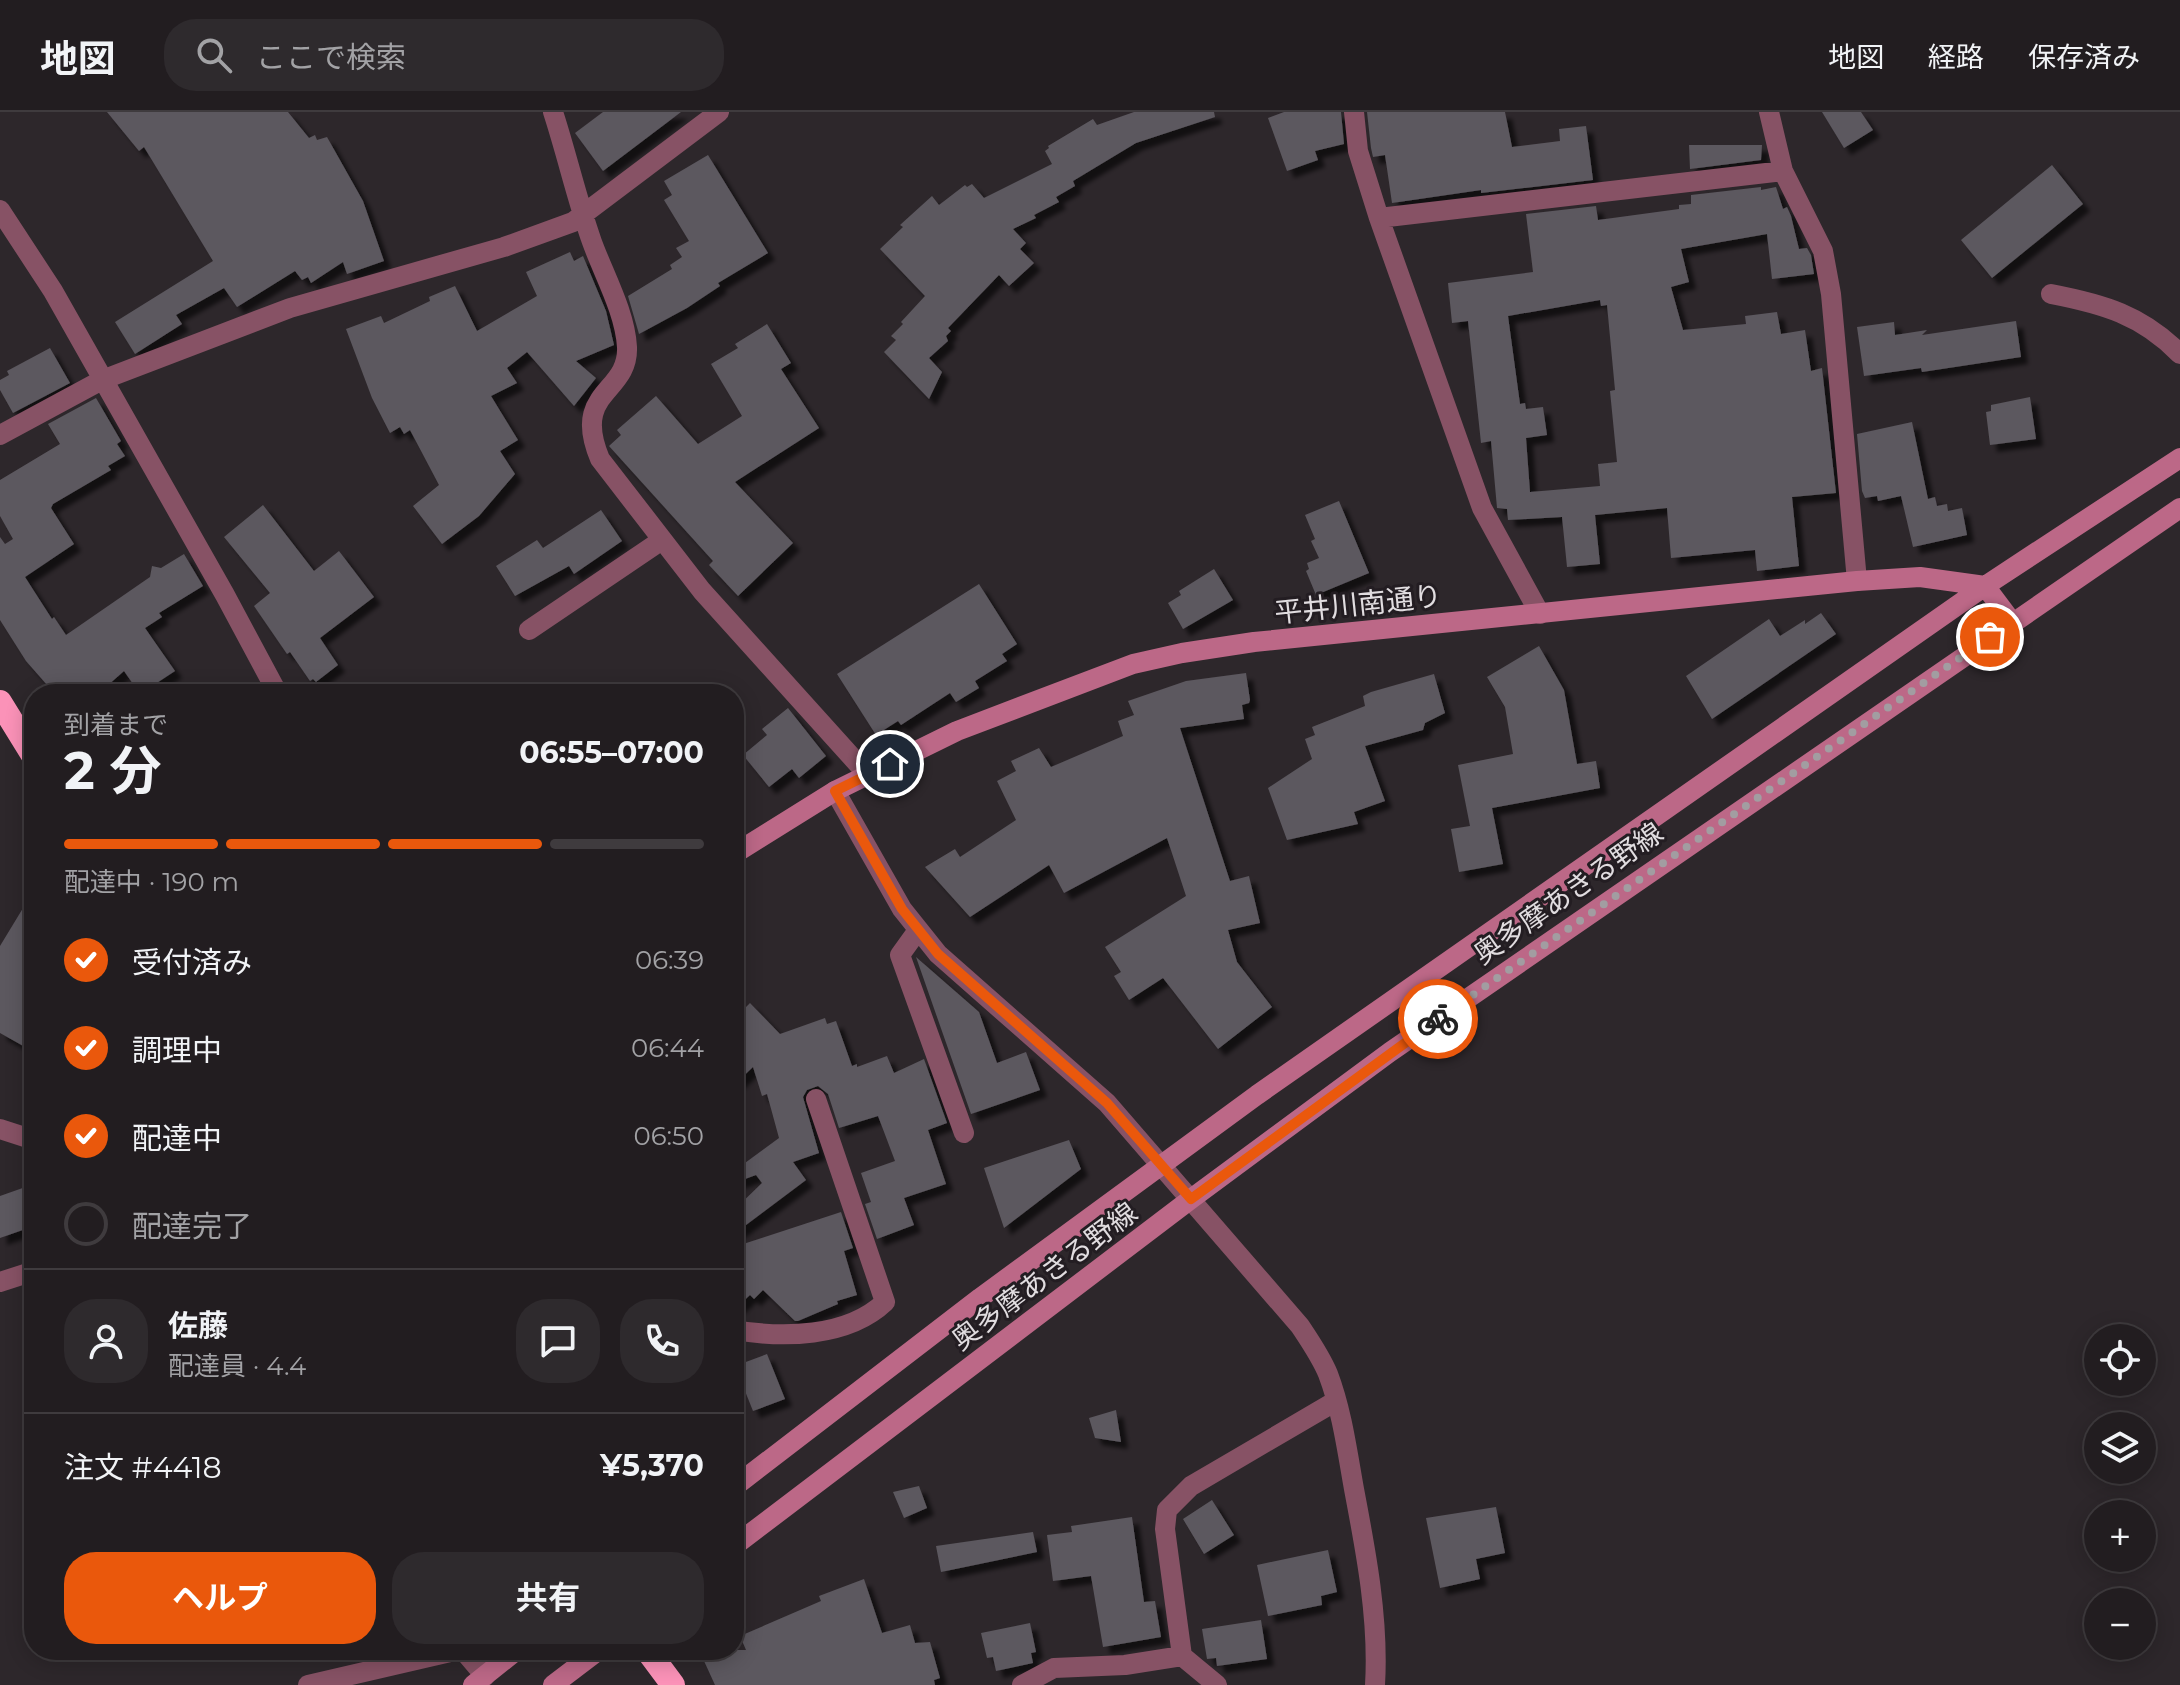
<!DOCTYPE html>
<html lang="ja">
<meta charset="utf-8">
<style>
:root{--surface:#221d20;--page:#2e2a2d;--text:#f1f3f6;--muted:#a2a2a5;--line:#3f3b3e;--accent:#ea580c}
body{margin:0;font-family:Montserrat,"Noto Sans JP",sans-serif;background:var(--page);color:var(--text);height:100vh;display:flex;flex-direction:column;font-size:30px;white-space:nowrap}
*{box-sizing:border-box;margin:0}
p{font-size:26px;color:var(--muted)}
.icon{flex:none;width:44px;height:44px;fill:none;stroke:currentColor;stroke-width:2;stroke-linecap:round;stroke-linejoin:round}
.map{position:relative;flex:1;overflow:hidden}
.panel{position:absolute;left:24px;top:572px;width:720px;height:976px;display:flex;flex-direction:column;background:var(--surface);border-radius:32px;box-shadow:0 4px 20px #0003,0 0 0 2px var(--line)}
.panel>*{flex:none}
.fabs{position:absolute;left:2084px;top:1212px;display:grid;gap:16px}
.fabs a{display:grid;place-items:center;width:72px;height:72px;border-radius:50%;background:var(--surface);box-shadow:0 4px 20px #0003,0 0 0 2px var(--line);font-size:40px}
.pin{position:absolute;display:grid;place-items:center;width:68px;height:68px;color:#fff;margin:-34px;border:4px solid #fff;border-radius:50%;box-shadow:0 2px 8px #0007}
.courier{position:absolute;display:grid;place-items:center;width:80px;height:80px;margin:-40px;border:6px solid #ea580c;border-radius:50%;background:#fff;color:#222;box-shadow:0 2px 10px #0007}
.overview em{font-style:normal;font-weight:700}
.overview div{display:flex;flex-direction:column-reverse}
.overview{display:flex;align-items:center;justify-content:space-between;height:136px;padding:0 40px}
h1{font-size:52px;font-weight:700;line-height:60px}
.bar{display:grid;grid-template-columns:repeat(4,1fr);gap:12px 8px;align-content:center;height:96px;padding:0 40px}
.bar i{height:10px;border-radius:6px;background:var(--line)}
.bar .active{background:var(--accent)}
.bar p{grid-column:span 4}
.line{display:flex;align-items:center;gap:20px;padding:0 40px;border-top:2px solid var(--line)}
.line div{flex:1}
.round{display:grid;place-items:center;flex:none;width:84px;height:84px;border-radius:32px;background:var(--page)}
ol{padding:0 40px;list-style:none}
li{display:flex;align-items:center;gap:24px;height:88px}
li p{margin-inline-start:auto}
li .icon{padding:8px;border-radius:50%;background:var(--accent);color:#fff;stroke-width:4}
li:last-child{color:var(--muted)}
li i{width:44px;height:44px;border:4px solid var(--line);border-radius:50%}
.button{display:flex;gap:16px;margin-top:auto;padding:16px 40px}
.button a{flex:1;height:92px;border-radius:32px;background:var(--accent);color:#fff;font-size:32px;font-weight:700;line-height:92px;text-align:center}
.button a+a{background:var(--page);color:var(--text)}
header{display:flex;align-items:center;gap:48px;box-sizing:border-box;height:112px;padding:0 40px;background:var(--surface);border-bottom:2px solid var(--line)}
header strong{font-size:38px}
nav{display:flex;gap:44px;margin-inline-start:auto;font-size:28px}
.search{width:560px;height:72px;background:var(--page);display:flex;align-items:center;gap:20px;box-sizing:border-box;padding:0 28px;border-radius:32px;color:var(--muted);font-size:30px}
.map>svg:first-child{display:block}
.building{fill:#5c585f;fill-rule:evenodd;filter:url(#shadow)}
.lines{fill:none;stroke-linecap:round;stroke-linejoin:round}
.street{stroke:#875265;stroke-width:20}
.secondary{stroke:#bc6887;stroke-width:20}
.highway{stroke:#fb92b8;stroke-width:24}
.done{stroke:#a29da1;stroke-width:8;stroke-dasharray:0 14.4}
.route{stroke:#ea580c;stroke-width:10}
.labels{text-anchor:middle;dominant-baseline:central;stroke-width:6;stroke-linejoin:round;paint-order:stroke}
.street-label{font-size:28px;fill:#e1dde0;stroke:#231d22}
</style>
<header>
<strong>地図</strong>
<div class="search"><svg class="icon" aria-label="search" viewBox="0 0 24 24"><circle cx="10" cy="10" r="6"/><path d="M15 15l6 6"/></svg>ここで検索</div>
<nav><a>地図</a><a>経路</a><a>保存済み</a></nav>
</header>
<div class="map">
<svg width="2180" height="1573" viewBox="0 0 2180 1573">
<defs>
<filter id="shadow"><feDropShadow dx="7" dy="7" stdDeviation="2" flood-color="#0009"/></filter>
</defs>
<rect width="100%" height="100%" fill="#2d272b"/>
<!-- building -->
<path class="building" d="M107,0h181l21,26 6,-3 2,5 10,-3 36,64 21,60 -37,13 -4,-12 -32,21 -3,-6 -6,3 -7,-9 -58,36 -13,-19 -48,27 6,9 -47,30 -20,-32 98,-61 -69,-114 -5,4z
M603,0h78l-78,59 -28,-38z
M1134,0h80l1,5 -79,26 -63,38 2,5 -19,11 3,5 -25,13 2,3 -23,11 13,14 -6,6 14,14 -25,23 -10,-11 -51,53 3,3 -5,5 2,5 -19,17 13,14 -13,27 -45,-47 12,-12 -5,-4 12,-12 -2,-2 24,-26 -45,-47 23,-22 -3,-2 32,-29 7,9 26,-20 2,2 5,-3 12,14 68,-34 -7,-13 4,-3 -1,-2 45,-27 4,6z
M1284,0h57l3,32 -29,7 3,9 -31,11 -19,-53z
M1367,0h138l7,35 48,-6 -1,-12 27,-3 7,54 -112,13v-3l-89,13 -7,-48 -12,2 -2,-9z
M1822,0h39l12,18 -29,18z
M1689,33h73l-1,15 -71,9z
M708,43l60,98 -50,30 2,3 -33,22 -48,26 -11,-38 44,-27 -2,-4 12,-8 -6,-9 13,-7 -25,-41 8,-5 -8,-14z
M2052,53l31,39 -91,74 -31,-38z
M1761,75v3l15,-3 7,22 4,-2 4,9 8,33 8,-1 4,7 3,19 -42,5 -5,-45 -86,15 8,33 -18,5 12,43 63,-6 -1,-8 32,-4 4,22 24,-4 6,41 11,-3 14,125 -44,4 7,69 -42,5 -2,-21 -84,8 -4,-50 -72,7 5,49 -33,3 -5,-50 -54,3 -1,-11 -10,-1 -6,-67 -10,2 -13,-122 -16,2 -4,-40 85,-11 -7,-58 70,-8 2,14 81,-11v-4l12,-1v-9zM1600,188l1,6 6,-1 8,85 -5,1 7,71 -19,2 2,22 -70,6 -4,-54 21,-3 -4,-28 -17,2 -1,-6 -5,1 -12,-88z
M570,140l4,9 9,-5 23,55 8,34 -38,16 20,17 -22,28 -47,-54 -20,16 10,15 -26,13 27,44 -18,11 15,23 -36,42 -37,28 -29,-38 26,-21 -29,-55 -6,4 -4,-7 -10,6 -18,-35 -26,-69 35,-13 3,7 46,-22 -1,-4 26,-11 22,45 60,-35 -11,-24z
M2016,209l5,36 -99,15 -1,-4 -57,8 -7,-49 37,-5 1,13 32,-5 -5,5z
M767,212l24,39 -10,6 38,59 -84,54 58,61 -55,53 -29,-31 4,-4 -104,-115 12,-11 -4,-5 39,-34 42,48 44,-28 -31,-52 27,-16 -3,-4z
M50,236l20,35 -57,30 -13,-23v-10l9,-5 -2,-4z
M2030,285l6,42 -46,6 -4,-33 5,-1v-6z
M96,286l25,43 -4,3 8,12 -17,10 3,4 -58,34 -2,4 23,36 -49,33 27,42 2,-2 12,18 84,-58 2,-11 9,2 23,-14 19,32 -44,27 3,4 -17,11 30,43 -35,23 -16,-23 -26,23h-43l-29,-33 -26,-41v-83l5,7 8,-5 -13,-23v-36l60,-36 -12,-20z
M1912,310l16,77 7,-2 2,9 10,-2 1,7 14,-3 5,27 -54,12 -12,-51 -23,5 -1,-5 -12,2 -3,-7 -5,-57z
M1339,389l30,72 -53,22 -10,-24 3,-2 -2,-6 12,-5 -8,-17 4,-2 -10,-24z
M263,393l51,66 25,-20 35,46 -54,41 18,27 -22,17 -3,-3 -3,2 -20,-29 -3,2 -33,-48 16,-13 -46,-56z
M601,398l21,31 -48,33 -5,-8 -54,30 -19,-30 41,-26 6,8z
M1214,457l19,31 -50,29 -15,-26 13,-8 -2,-4z
M979,472l38,60 -15,10 5,7 -32,20 4,7 -23,14 -6,-9 -49,32 -3,-4 -22,14 -39,-61z
M1821,501l15,21 -124,85 -26,-43 83,-57 11,17 25,-16v4z
M1539,534l25,44 13,74 19,-3 4,27 -108,20 11,56 -44,8 -8,-43 19,-3 -12,-61 55,-11 -8,-47 -18,-30z
M1246,561l4,27 -1,3 -7,2 2,14 -64,9 50,153 19,-5 11,47 -32,7 9,32 35,45 -54,42 -55,-71 -34,22 -15,-24 7,-4 -16,-25 81,-51 -19,-58 -103,55 -15,-28 -79,52 -45,-50 30,-18 5,8 56,-37 -19,-39 19,-10 -5,-10 28,-13 12,19 72,-31 -5,-15 16,-6 -6,-14 58,-20z
M1434,562l11,39 -20,10 -2,7 -58,16 20,55 -31,11 4,12 -71,16 -19,-52 44,-29 -7,-20 10,-4 -3,-8 53,-21 -2,-10 8,-4z
M788,596l38,48 -27,22 -7,-9 -23,18 -26,-32 24,-20 -5,-6z
M34,778v162l-34,-19v-87z
M916,845l63,55 18,51 29,-11 14,38 -69,24z
M750,891l30,31 45,-16 2,6 9,-3 16,45 5,-2v3l30,-11 7,17 30,-14 23,64 -19,7 18,54 -42,14 10,27 -37,14 -12,-35 6,-2 -10,-29 34,-12 -17,-45 -39,12 -11,-34 -10,-8 -11,4 -4,7 16,56 -26,9 13,18 -72,54v-24l28,-27 -6,-8 -22,8v-12l45,-33 -12,-44 -5,2 -9,-29 -19,18v-66z
M1069,1028l12,29 -77,59 -20,-60z
M34,1072v42l-34,12v-42z
M841,1100l12,36 -9,3 13,44 -20,6 1,3 -40,17h-3l-32,-31 -9,9 -4,-4 -16,15v-63z
M767,1242l18,45 -32,12 -18,-45z
M1116,1298l5,32 -26,-4 -6,-20z
M919,1374l8,22 -23,10 -11,-26z
M1212,1388l22,35 -30,19 -21,-35z
M1496,1395l9,46 -29,6 4,20 -40,9 -14,-70z
M1132,1405l12,85 11,-1 6,36 -58,10 -12,-71 -38,5 -6,-46 25,-3 -1,-6z
M1033,1420l4,20 -96,20 -5,-26z
M1328,1438l9,42 -16,4 1,9 -54,11 -11,-51z
M864,1467l18,54 28,-8 5,18 15,-1 10,36 -6,2 1,5h-220l-16,-35h47l-6,-14 81,-35 -2,-5z
M1261,1508l6,39 -50,7 -1,-8 -9,1 -5,-30z
M1030,1511l6,29 -5,1 2,10 -37,8 -3,-14 -6,1 -6,-25z"/>
<g class="lines">
<!-- street -->
<path class="street" d="M553,0c14,43 24,88 39,130 12,33 33,70 35,105 2,47 -56,43 -27,112l102,132 166,184
M1354,0l4,39 21,67 103,290 58,106
M1769,0l14,59 40,80 8,43 26,287
M0,98l53,81 172,304 53,99
M1379,106l404,-47
M2051,182c52,10 91,21 129,60
M0,323l102,-55 188,-72 214,-61 69,-25 146,-110
M529,518l133,-90
M835,679l67,118 36,45 169,149 193,223c10,15 21,31 28,48 14,37 19,76 26,115 12,63 25,131 21,196
M918,818l-18,25 64,178
M0,1017l34,11
M0,1170l34,-11
M734,1218c48,8 113,8 151,-28l-69,-203
M463,1538l22,26
M308,1573l151,-35
M1022,1573l32,-17 71,-3 57,-9
M1217,1573l-35,-29 -17,-127 2,-19 24,-24 145,-85"/>
<!-- secondary -->
<path class="secondary" d="M734,742l101,-63 122,-60 176,-67 49,-11 72,-11 603,-61 63,-4 65,9 27,36
M734,1375l246,-189 277,-203 728,-509 195,-128
M734,1434l457,-347 199,-147 790,-544
M473,1573l44,-35
M553,1573l46,-35"/>
<!-- highway -->
<path class="highway" d="M0,590l34,55
M647,1538l26,35"/>
</g>
<g class="lines">
<!-- done -->
<path class="done" d="M1438,907l552,-382"/>
<!-- route -->
<path class="route" d="M890,652l-55,27 67,118 36,45 169,149 84,96 247,-180"/>
</g>
<g class="labels">
<!-- street labels -->
<g class="street-label">
<text transform="translate(1358 492) rotate(-6)">平井川南通り</text>
<text transform="translate(1568 781) rotate(-35)">奥多摩あきる野線</text>
<text transform="translate(1044 1164) rotate(-37)">奥多摩あきる野線</text>
</g>
</g>
</svg>
<div class="fabs">
<a><svg class="icon" aria-label="locate" viewBox="0 0 24 24"><circle cx="12" cy="12" r="6"/><path d="M12 2v4M12 18v4M2 12h4M18 12h4"/></svg></a>
<a><svg class="icon" aria-label="layers" viewBox="0 0 24 24"><path d="M12 4l9 5-9 5-9-5zM3 14l9 5 9-5"/></svg></a>
<a>+</a>
<a>−</a>
</div>
<div class="pin" style="left:1990px;top:525px;background:#ea580c"><svg class="icon" aria-label="bag" viewBox="0 0 24 24"><path d="M5 8h14l-1 12H6zM9 8a3 3 0 0 1 6 0"/></svg></div>
<div class="pin" style="left:890px;top:652px;background:#1f2937"><svg class="icon" aria-label="home" viewBox="0 0 24 24"><path d="M3 11l9-7 9 7M6 9v11h12V9"/></svg></div>
<div class="courier" style="left:1438px;top:907px"><svg class="icon" aria-label="bike" viewBox="0 0 24 24"><circle cx="6" cy="16" r="4"/><circle cx="18" cy="16" r="4"/><path d="M6 16l4-8h5l3 8M10 8l3 8H6M13 5h3"/></svg></div>
<section class="panel">
<div class="overview"><div><h1>2 分</h1><p>到着まで</p></div><em>06:55–07:00</em></div>
<div class="bar"><i class="active"></i><i class="active"></i><i class="active"></i><i></i><p>配達中 · 190 m</p></div>
<ol>
<li><svg class="icon" aria-label="check" viewBox="0 0 24 24"><path d="M5 12l5 5 9-10"/></svg>受付済み<p>06:39</p></li>
<li><svg class="icon" aria-label="check" viewBox="0 0 24 24"><path d="M5 12l5 5 9-10"/></svg>調理中<p>06:44</p></li>
<li><svg class="icon" aria-label="check" viewBox="0 0 24 24"><path d="M5 12l5 5 9-10"/></svg>配達中<p>06:50</p></li>
<li><i></i>配達完了</li>
</ol>
<div class="line" style="height:144px"><a class="round"><svg class="icon" aria-label="person" viewBox="0 0 24 24"><circle cx="12" cy="8" r="4"/><path d="M4 21q1-7 8-7t8 7"/></svg></a><div><b>佐藤</b><p>配達員 · 4.4</p></div><a class="round"><svg class="icon" aria-label="chat" viewBox="0 0 24 24"><path d="M4 5h16v11H9l-5 4z"/></svg></a><a class="round"><svg class="icon" aria-label="phone" viewBox="0 0 24 24"><path d="M5 4h4l2 5-3 2q2 4 5 5l2-3 5 2v4C11 20 4 13 5 4z"/></svg></a></div>
<div class="line" style="height:104px"><div>注文 #4418</div><b>¥5,370</b></div>
<div class="button"><a>ヘルプ</a><a>共有</a></div>
</section>
</div>
